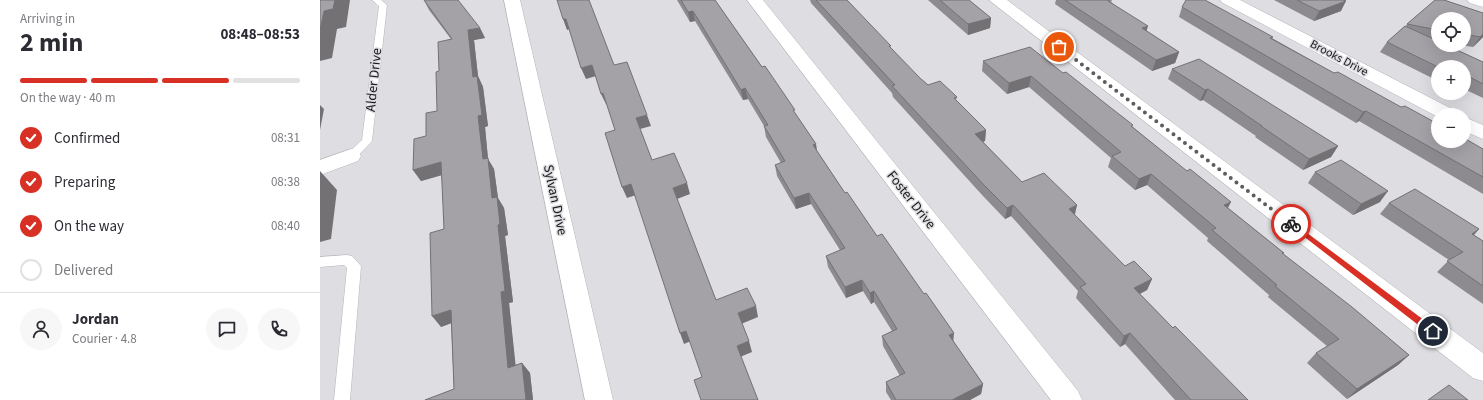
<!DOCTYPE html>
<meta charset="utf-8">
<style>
:root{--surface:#fff;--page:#f7f7f7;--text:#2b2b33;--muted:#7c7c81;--line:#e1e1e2;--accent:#d93025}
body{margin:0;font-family:"Source Sans 3",sans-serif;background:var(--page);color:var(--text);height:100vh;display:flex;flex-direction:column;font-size:15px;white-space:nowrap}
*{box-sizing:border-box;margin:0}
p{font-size:13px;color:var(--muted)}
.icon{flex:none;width:22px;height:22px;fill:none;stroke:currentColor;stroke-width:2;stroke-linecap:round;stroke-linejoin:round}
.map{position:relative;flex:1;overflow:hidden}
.drawer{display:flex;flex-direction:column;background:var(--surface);width:320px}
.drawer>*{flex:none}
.controls{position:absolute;left:1111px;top:12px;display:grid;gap:8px}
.controls a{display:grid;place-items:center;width:40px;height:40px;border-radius:50%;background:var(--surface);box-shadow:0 4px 16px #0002;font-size:20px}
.pin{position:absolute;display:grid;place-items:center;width:34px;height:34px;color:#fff;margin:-17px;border:2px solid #fff;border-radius:50%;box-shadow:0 1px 4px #0007}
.courier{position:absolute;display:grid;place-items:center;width:40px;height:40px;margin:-20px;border:3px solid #d93025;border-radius:50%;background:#fff;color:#222;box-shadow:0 1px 5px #0007}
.overview em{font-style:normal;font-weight:700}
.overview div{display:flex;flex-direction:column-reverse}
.overview{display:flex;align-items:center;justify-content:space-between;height:68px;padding:0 20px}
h1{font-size:26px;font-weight:700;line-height:30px}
.bar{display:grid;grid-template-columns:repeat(4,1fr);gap:6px 4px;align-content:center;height:48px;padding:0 20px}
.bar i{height:5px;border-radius:3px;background:var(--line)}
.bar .selected{background:var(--accent)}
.bar p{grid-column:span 4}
.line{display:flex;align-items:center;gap:10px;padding:0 20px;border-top:1px solid var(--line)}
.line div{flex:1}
.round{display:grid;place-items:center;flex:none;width:42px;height:42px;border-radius:21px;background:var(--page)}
ol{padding:0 20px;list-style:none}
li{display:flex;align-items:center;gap:12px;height:44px}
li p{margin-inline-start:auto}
li .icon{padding:4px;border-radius:50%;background:var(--accent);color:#fff;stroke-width:4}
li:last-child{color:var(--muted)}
li i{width:22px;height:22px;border:2px solid var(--line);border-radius:50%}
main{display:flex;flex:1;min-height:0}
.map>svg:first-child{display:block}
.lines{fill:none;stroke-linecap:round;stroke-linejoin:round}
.lane-casing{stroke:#b5b5b9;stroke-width:1}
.street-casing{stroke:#b5b5b9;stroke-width:1}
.lane{fill:#fff;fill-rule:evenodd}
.street{fill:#fff;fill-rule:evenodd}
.wall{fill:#8d8b8f}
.shaded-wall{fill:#737174}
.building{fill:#a4a2a6;stroke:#737174}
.route{fill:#d93025}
.done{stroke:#5d5d60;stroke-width:4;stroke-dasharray:0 7.2}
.labels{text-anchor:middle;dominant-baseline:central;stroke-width:3;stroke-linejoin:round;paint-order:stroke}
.far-street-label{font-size:12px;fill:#18181a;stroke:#dedee2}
.street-label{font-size:14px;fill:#18181a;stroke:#dedee2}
</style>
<main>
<section class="drawer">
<div class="overview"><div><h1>2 min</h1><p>Arriving in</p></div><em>08:48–08:53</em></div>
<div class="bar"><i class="selected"></i><i class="selected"></i><i class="selected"></i><i></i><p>On the way · 40 m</p></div>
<ol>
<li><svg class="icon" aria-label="check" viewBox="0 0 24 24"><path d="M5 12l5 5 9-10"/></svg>Confirmed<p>08:31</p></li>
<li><svg class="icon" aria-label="check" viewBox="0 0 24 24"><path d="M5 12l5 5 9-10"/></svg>Preparing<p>08:38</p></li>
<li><svg class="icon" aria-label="check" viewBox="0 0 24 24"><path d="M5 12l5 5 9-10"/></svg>On the way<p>08:40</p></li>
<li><i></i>Delivered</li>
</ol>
<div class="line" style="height:72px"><a class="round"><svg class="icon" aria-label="person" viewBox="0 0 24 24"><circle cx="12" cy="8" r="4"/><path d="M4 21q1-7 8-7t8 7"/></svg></a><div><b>Jordan</b><p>Courier · 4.8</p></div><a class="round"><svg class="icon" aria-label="chat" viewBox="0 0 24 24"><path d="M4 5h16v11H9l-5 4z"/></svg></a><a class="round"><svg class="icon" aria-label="phone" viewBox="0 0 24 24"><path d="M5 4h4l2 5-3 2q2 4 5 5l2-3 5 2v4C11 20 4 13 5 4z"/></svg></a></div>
</section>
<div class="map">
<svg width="1163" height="400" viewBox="0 0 1163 400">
<rect width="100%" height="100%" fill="#dedee2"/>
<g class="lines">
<!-- lane casing -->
<g class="lane-casing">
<path id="lane" d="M52,0h9l6,5 -15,136 -17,18h-8l-2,-3 17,-16 17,-134z
M27,255l5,1 9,10 -11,134h-16l13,-132 -3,-3 -24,2v-10z"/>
</g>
<!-- street casing -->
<g class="street-casing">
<path id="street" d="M184,0h16l93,400h-28z
M427,0h16l315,391 4,9h-31z
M669,0h18l476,353v28l-10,-3z
M900,0h20l216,111 3,4h-21v2l-215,-114z
M1147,0h16v7l-13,-4z
M1144,117l19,8v14l-19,-8z
M31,149l7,2 3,5 -3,5 -38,14v-15z"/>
</g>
<!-- lane -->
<use href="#lane" class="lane"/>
<!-- street -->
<use href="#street" class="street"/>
</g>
<!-- wall -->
<path class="wall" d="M104,0l56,28 5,10 -11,2 4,36 5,11 5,39 -3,1 3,32 6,10 4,29 6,10 4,27 -3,1 8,66 -4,1 6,62 7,-2 8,10 3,27h-108l29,-11 -3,-66 -10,4 3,-98 -2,-54 -21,6 -8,-11 13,-34 11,-25 2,-40 12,-32 -22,-29z
M357,0h38l80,114 21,30 1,7 28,42 32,43 76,105 30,43 -2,10 -11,6h-79l-5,-8v-10l14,-6 -17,-30 -1,-10 10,-5 -18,-29 -3,2 -8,-13 -17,7 -18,-31 -2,-11 14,-6 -29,-46 -15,5 -19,-33 -2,-11 6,-2 -15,-26 -2,-11 -16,-27 -5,1 -48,-79 -5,1z
M490,0h37l44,49 29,29 8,7 29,12 -1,3 30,30 -1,11 -2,1 39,40 55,23 -2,10 50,51 27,13 -5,11 -7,4 33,34 75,72h-73l-50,-56 -5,3 -44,-49 2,-7 -67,-75 -6,3 -22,-23 -90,-99 -1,-4 -81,-90z
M608,0h41l22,18 -1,10 -22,7z
M736,0h56l-1,2 36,29 32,21 -4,11 -23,8 -97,-67z
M954,0h69l-2,11 -27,10z
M1115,0h9l39,13v24l-10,10 -13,-2h4v-26h-26v26h8l37,17v36l-19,-9v-22h-26v14l-58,-29 7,-10 18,-16h1l1,-2z
M862,7l90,31 62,35 149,76v45l-124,-73 -3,2 -177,-106z
M663,61l80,12 70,54 95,81 56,45 -1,1 126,101 -11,10 -51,34 -40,-36 9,-10 11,-7 -59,-49 1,-2 -62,-54 1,-3 -61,-53 -12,5 -27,-23 3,-9 -82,-71 -22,7 -25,-23z
M852,69l166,77 -7,11 -28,13 -48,-33 1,-1 -53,-36 -3,1 -32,-22z
M995,172l65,30 -27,13 -45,-32z
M1069,203l90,26 -5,6 9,6v63l-46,-32 12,-12 -69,-46z"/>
<!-- shaded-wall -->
<path class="shaded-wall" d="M15,0h15l-4,27 -9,2 -5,29 -12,3v1v-32l4,-19z
M1026,1l-5,10 -27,10 5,-10z
M373,11l2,10 -5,1 -2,-10z
M671,18l-1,10 -22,7v-11z
M243,19h3l4,10 -3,1z
M828,26l-3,10 -3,-8z
M160,28l5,10 -11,2 4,36 5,11 5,39 -3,1 3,32 6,10 4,29 6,10 4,27 -3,1 8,66 -4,1 8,75 -9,-10 -16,-170 -9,-39 -5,-43 -5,-39 -5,-47z
M1163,34v3l-10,10 7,-10z
M859,52l-4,11 -23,8 4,-11z
M272,65l4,11 -10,3 -5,-11z
M711,76l-2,11 -22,7 2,-11z
M425,88l3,11 -5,1 -2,-10z
M888,89l-5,11 -3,1 5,-11z
M283,93l4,11h-1l-5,-10z
M0,105l4,4 -4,21z
M1046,111l-7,10 -3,2 7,-11z
M327,115l4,11 -11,3 -4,-11z
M666,130l-1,11 -11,4 1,-11z
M496,144l1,11 -4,-10z
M1018,146l-7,11 -28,13 6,-11z
M121,162l8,11 -28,8 -8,-11z
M0,171l17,19 -6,49 -11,3z
M831,174l-4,11 -12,5 4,-11z
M367,183l3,11 -13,5 -4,-11z
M311,184l5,11 -9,3 -5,-11z
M1068,191l-8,11 -27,13 8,-11z
M489,193l2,11 -15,5 -2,-11z
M911,202l-5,10 -2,-7z
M693,205l-2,11 -6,3 2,-11z
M757,205l-3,11 -5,-7z
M1159,229l-10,11 3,-6z
M832,279l-5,11 -18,9 5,-11z
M542,280l1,11 -17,7 -1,-11z
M554,291v11l-3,2 -1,-11z
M436,306l2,11 -17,7 -3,-11z
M131,310l9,10 -19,7 -9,-11z
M366,331l5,10 -7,3 -4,-11z
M634,333l-1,11 -4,-9z
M810,333l-5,11 -5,3 4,-11z
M429,341l3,11 -12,5 -3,-11z
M1089,355l-11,10 -51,34 10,-10z
M202,363l8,10 3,27h-7z
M663,384l-2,10 -11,6h-18z"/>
<!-- building -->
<path class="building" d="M0,0h15l-2,9 -9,2 -4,19z
M104,0h34l22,28 -12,2 5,47 4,-1 5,39 -4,1 5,43 5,-1 4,40 5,-1 3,27 -2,1 7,66 -4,1 7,76 14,-5 4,37h-101l29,-11 -3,-79 -19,6 -2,-83 14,-4 -3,-67 -28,8 1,-31 12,-3v-23l11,-2 -1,-39 3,-1 -1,-29 14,-3z
M237,0h32l25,65 13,-3 20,53 -11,3 16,42 22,-7 13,30 -14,5 43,112 31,-12 9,18 -18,7 11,28 -12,5 21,54h-57l-7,-20 8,-3 -16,-46 -6,2 -49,-149 -9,3 -17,-54 10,-3 -12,-37 -2,1 -9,-29 -11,3 -15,-49h-3z
M361,0h34l47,67 3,-1 30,44h-2l23,34 -3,1 32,48 2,-1 30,44 5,-2 42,60 2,-1 28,40 -5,2 34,49 -31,16h-56l-10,-18 19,-9 -23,-37 15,-7 -23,-38 -4,2 -8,-13 -17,7 -19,-31 19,-8 -36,-55 -15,5 -19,-33 10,-4 -21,-35 4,-1 -23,-37 -4,2 -48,-79 -5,1z
M496,0h31l44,46h-2l31,32 8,7 12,-4 17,16 -3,1 32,32 -11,4 47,48 22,-9 33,32 -8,4 56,57 9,-5 18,18 -18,9 39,40 2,-2 73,74h-57l-61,-67 -6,3 -44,-49 6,-3 -73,-79 -6,3 -23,-23 -92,-99 3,-1z
M620,0h29l22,18 -23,6z
M745,0h43v1l40,25 -6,2 37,24 -23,8z
M866,0h19l68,37 -3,1 64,35 4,-1 63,35 4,-1 33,18v17h26v-3l19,11v28l-117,-66 -3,1 -181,-105z
M977,0h46l3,1 -27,10z
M1115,0h9l39,13v21l-3,3 -16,-3v-15h-26v11l-31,-6z
M1085,26l33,15v4h8l37,17v22l-19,-10v-7h-26l-51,-25z
M710,47l33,26 3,-1 40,32 27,21 -2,1 56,45 3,-2 41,33 -7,3 60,48h-2l70,54 57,48 -52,34 -41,-36 23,-14 -64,-53 2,-1 -65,-55 4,-2 -65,-54 -12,5 -27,-23 9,-4 -90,-76 -22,7 -26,-22z
M879,59l139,87 -29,13 -48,-33h1l-54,-37 -3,1 -33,-21z
M1021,160l47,31 -27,13 -46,-32z
M1095,189l64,40 -7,5 11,7v45l-36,-25 16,-9 -74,-49z
M1129,385l19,15h-40z"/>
<!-- route -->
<path class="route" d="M971,221l145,108v5h-6l-141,-109v-3z"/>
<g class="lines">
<!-- done -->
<path class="done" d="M739,47l232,177"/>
</g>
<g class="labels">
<!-- far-street labels -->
<g class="far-street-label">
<text transform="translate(1019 58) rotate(28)">Brooks Drive</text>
</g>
<!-- street labels -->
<g class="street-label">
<text transform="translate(54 80) rotate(-84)">Alder Drive</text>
<text transform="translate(235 200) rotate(78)">Sylvan Drive</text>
<text transform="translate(591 200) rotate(52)">Foster Drive</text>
</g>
</g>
</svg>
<div class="controls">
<a><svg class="icon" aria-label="locate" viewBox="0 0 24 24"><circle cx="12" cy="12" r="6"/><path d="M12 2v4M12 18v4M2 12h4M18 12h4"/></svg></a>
<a>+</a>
<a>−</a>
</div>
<div class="pin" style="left:739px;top:47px;background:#ea580c"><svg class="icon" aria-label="bag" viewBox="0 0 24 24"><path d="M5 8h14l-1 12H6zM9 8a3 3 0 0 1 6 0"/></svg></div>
<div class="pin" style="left:1113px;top:331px;background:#1f2937"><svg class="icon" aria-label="home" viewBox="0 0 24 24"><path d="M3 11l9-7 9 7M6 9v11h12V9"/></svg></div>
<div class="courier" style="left:971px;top:224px"><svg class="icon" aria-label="bike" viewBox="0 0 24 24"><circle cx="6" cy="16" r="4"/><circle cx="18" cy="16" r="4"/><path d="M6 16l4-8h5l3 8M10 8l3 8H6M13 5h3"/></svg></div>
</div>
</main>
